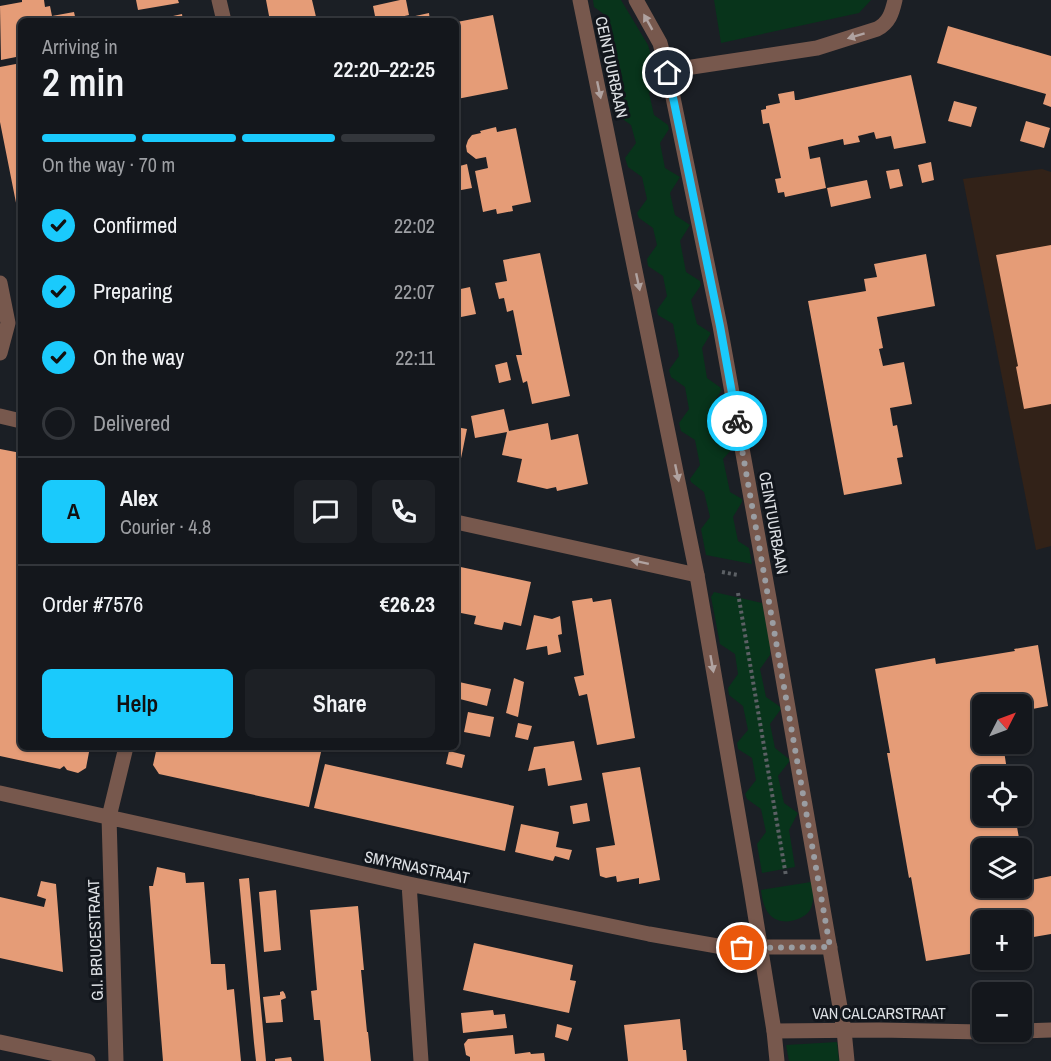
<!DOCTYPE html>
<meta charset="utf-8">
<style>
:root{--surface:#14171c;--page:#1d2025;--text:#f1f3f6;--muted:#9d9fa3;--line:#33363b;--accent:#1acafc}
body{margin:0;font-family:"Archivo Narrow",sans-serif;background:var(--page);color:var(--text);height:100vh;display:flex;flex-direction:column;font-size:22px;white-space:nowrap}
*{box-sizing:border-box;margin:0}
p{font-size:20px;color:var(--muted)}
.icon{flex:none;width:33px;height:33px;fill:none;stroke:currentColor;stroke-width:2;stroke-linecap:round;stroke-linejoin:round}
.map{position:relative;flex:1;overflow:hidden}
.sheet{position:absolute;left:18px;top:18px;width:441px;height:732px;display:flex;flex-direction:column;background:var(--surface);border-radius:9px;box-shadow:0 2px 4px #0004,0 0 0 2px var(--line)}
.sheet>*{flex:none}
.needle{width:39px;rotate:48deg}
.fabs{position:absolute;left:972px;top:694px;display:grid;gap:12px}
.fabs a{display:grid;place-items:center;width:60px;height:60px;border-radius:9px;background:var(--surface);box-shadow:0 2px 4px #0004,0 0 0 2px var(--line);font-size:30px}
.pin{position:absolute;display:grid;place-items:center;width:51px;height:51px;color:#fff;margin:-26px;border:3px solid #fff;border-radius:50%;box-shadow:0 2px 6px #0007}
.courier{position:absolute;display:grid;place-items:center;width:60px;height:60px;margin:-30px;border:4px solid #1acafc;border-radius:50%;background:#fff;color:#222;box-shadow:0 2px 8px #0007}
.summary em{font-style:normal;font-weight:600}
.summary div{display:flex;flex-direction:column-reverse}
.summary{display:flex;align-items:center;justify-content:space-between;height:102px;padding:0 24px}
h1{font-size:39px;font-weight:600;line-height:45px}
.bar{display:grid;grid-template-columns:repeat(4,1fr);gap:9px 6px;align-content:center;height:72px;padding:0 24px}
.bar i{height:8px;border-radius:4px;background:var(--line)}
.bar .active{background:var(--accent)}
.bar p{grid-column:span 4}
.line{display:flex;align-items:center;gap:15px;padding:0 24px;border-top:2px solid var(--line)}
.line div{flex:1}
.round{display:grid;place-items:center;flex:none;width:63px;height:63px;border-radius:9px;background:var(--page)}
ol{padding:0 24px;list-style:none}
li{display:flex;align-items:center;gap:18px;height:66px}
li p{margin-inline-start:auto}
li .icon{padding:6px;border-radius:50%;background:var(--accent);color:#111;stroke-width:4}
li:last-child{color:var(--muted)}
li i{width:33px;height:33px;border:3px solid var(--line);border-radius:50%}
.button{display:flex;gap:12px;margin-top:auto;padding:12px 24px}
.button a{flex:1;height:69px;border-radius:9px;background:var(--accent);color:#111;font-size:24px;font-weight:600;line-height:69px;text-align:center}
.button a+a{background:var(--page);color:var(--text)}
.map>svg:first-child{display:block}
.commercial{fill:#322218}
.green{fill:#08341b}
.building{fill:#e59c77}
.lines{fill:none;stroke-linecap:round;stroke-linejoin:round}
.path{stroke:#5c6065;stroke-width:4;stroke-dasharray:3 3;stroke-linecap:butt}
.minor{stroke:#77584d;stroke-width:15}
.tertiary{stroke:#77584d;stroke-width:15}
.oneway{fill:#b0a3a1}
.done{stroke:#9a9da2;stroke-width:6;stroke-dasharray:0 10.8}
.route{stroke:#1acafc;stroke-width:8}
.labels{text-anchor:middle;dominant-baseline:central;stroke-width:6;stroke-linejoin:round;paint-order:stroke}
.street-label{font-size:16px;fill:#dee1e5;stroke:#12161c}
</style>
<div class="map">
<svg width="1051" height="1061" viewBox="0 0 1051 1061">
<rect width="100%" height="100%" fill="#1b1f25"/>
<!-- commercial -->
<path class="commercial" d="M1042,169l9,3v374l-15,4 -73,-371z"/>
<!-- green -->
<path class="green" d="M593,0h28l27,45 10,34 -9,14 5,22 14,10 1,4 -9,14 5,25 15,9 -10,16 5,22 15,10 -10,16 6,31 14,9 1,4 -10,15 6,24 14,9 -9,15 5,30 14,10v3l-9,15 6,30 14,9 1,3 -10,11 7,33 12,7v3l-9,15 5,24 11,7 3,16 -46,-9 -5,-26 9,-12 -6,-25 -13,-10 -1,-3 10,-14 -5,-25 -14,-9 -2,-8 10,-14 -4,-22 -14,-10 -2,-7 10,-14 -6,-32 -15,-9 -1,-5 10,-14 -4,-20 -15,-10 -1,-7 10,-14 -4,-17 -14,-10 -2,-5 10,-14 -5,-22 -14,-10 -3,-9 11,-15 -5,-18 -14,-10 -2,-5 10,-14 -6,-25 -14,-10 -1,-4 10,-15 -6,-25 -14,-10z
M714,0h157l-12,13 -138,30z
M714,592l48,11 8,40v12l-10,14 6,28 13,9 2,3 -11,15 5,24 14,11v3l-11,14 6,27 14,10 -9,17 6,37 -33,6 -5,-29 9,-12 -5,-23 -14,-10 -2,-5 11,-14 -4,-22 -14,-9 -1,-6 11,-13 -5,-24 -14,-11 -1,-7 10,-14 -3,-20 -15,-10 -9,-47z
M811,882c2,9 4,19 -1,28 -7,11 -29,16 -39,6 -7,-7 -9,-17 -10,-26z
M837,1042l2,19h-50l-3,-16z"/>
<!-- building -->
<path class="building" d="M22,0h22l1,7 5,-1 2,10 22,-4 2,9h-55v35l-20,4 -1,-54 22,-4z
M136,0h42l1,3 -41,7z
M266,0h46l5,21h-47z
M400,0h6l3,15 -27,6h-6l-3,-15z
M429,13l1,8h-33v-1z
M182,14l1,7h-28v-1z
M493,15l15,74 -51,10 -1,-7v-45l5,-1v-3l-4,-21z
M948,26l103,30v51l-8,-3 3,-10 -109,-31z
M21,63v160h-1l-20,-101v-55z
M911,75l15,68 -32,6 -3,-13 -15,3 -2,-7 -16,4 2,6 -16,3 -1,-6 -35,8 2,12 10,-2 6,31 -41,9 -1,-5 -6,1 -3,-14 6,-1 -5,-23 -7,-32 -6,1 -2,-14 5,-1v-3l14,-3 -2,-9 16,-3 1,9h3z
M954,101l23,6 -6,20 -23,-6z
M1026,121l24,7 -6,20 -24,-7z
M496,127l1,5 19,-4 15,74 -19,4 1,5 -16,3 -1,-5 -13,3 -8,-41 13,-3 -2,-11 -10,2 -9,-7 -1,-6 2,-6 4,-5 9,-2 -1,-2z
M931,162l3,18 -12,3 -4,-18z
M467,164l5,24 -16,3v-24z
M899,169l4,17 -13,3 -4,-18z
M867,180l4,18 -40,9 -4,-19z
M1051,245v159l-27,5 -8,-42 2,-1 -22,-111z
M540,253l30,143 -38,8 -5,-23 -4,2 -7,-28h6l-9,-45 -6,2 -3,-14 -5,1 -4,-16 12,-2 -4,-21z
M926,254l9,52 -58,11 6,31 -4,1 4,17 21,-4 8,42 -22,4 3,18 4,-1 6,32 -6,1 5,26 -58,11 -36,-194 58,-10 -2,-12 13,-2 -3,-13z
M470,287l6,27 -20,4v-28z
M507,362l4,18 -12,3 -4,-18z
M456,369h1l4,14 -5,1z
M504,409l5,22 39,-8 3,17 27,-6 10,50 -31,7 -1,-4 -9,2 -30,-7 5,-23 -20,-4 5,-23 -32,6 -4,-22z
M456,427l11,2 -9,44h-2z
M0,449l21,4v294h69l-4,21 -8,5 -11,-3 -3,-4 -4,3 -60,-13z
M456,566l75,16 -10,44 -17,-4 -2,8 -15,-3 -13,-3 2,-8 -15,-3 -5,17z
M592,598l1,4 18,-3 24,139 -38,7 -10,-51 -8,2 -5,-19 10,-2 -12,-74z
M534,615l18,4 8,-3 2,18 -4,1 3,17 -13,3 -1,-9 -21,4z
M1038,645l10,61 -26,5v-6h-40v39h21l5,33h-26v39h33l6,33h-39v39h40v-6l29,-6v58l-29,5v-18h-40v31l-56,9 -15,-84 -2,1 -22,-125h3l-15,-84 60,-11 1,6 79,-13 -1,-2z
M514,678l10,4 -6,35 -12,-4z
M459,682l32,7 -4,17 -31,-8z
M468,712l26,5 -4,20 -26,-5z
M518,723l14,3 -4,14 -13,-3z
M574,741l8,39 -34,6 -3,-18 -17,3 6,-24z
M157,747h138l26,5 -12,55 -150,-33 -6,-9z
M449,751l16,4 -3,13 -16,-4z
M325,764l189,42 -9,45 -191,-43z
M640,767l20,113 -21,4v-6l-22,4 -1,-6 -10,2 -6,-2 -4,-28 19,-3 -13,-72z
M1022,790h1l3,18 -4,1z
M587,803l3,18 -17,3 -3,-18z
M521,824l38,8 -3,15 16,3 -3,10 -14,-4 -2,5 -38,-9z
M157,867l28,6 1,10 18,-1 7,82h14l2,26 7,-1 7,72h-78l-14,-175h4z
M249,878l10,109 7,74h-10l-2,-18 -15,-164z
M41,881l15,3 7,88 -63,-14v-61l44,10 2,-8 -9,-3z
M276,890l5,60 -17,2 -5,-60z
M358,906l6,64h-3l6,62h1l3,29h-47l-4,-41h-6l-3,-29 6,-1 -7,-80z
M474,943l99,22 -3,15 6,1 -7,32 -106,-23z
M283,991l2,3 1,4 -5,2 2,22 -17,1 -3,-26 17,-2v-3z
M493,1010l1,5 11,-1 2,14 -44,5 -2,-20z
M680,1019l3,31h3l1,11h-59l-4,-36z
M557,1024l15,4 -4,13 -13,-4z
M513,1035l2,19 15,-2 1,2 13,-1 1,8h-75v-4l-4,-2 -2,-11 4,-5z
M291,1057l1,4h-17v-2z"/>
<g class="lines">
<!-- path -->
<path class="path" d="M722,572l16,3
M738,593l48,283"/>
<!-- minor -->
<path class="minor" d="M219,0l5,21
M668,73l24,-6 125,-19 60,-19c12,-6 15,-16 18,-29
M0,283l8,40 -8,30
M0,416l21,5
M456,522l241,53
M0,793l409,91 240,50 74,13h107
M409,884l12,177
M774,1031l105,-1 103,2
M1022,1031l29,-1
M0,1042l88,19
M116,1061l-7,-244 17,-70"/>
<!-- tertiary -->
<path class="tertiary" d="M580,0l117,575 53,308 24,148 3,30
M636,0l24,43 8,30 52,253 49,272 75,432 3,31"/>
</g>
<!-- one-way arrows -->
<defs><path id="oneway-solid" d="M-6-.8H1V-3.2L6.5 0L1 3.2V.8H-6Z" transform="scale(1.5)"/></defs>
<g class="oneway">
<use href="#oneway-solid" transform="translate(648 22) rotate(-119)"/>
<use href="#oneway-solid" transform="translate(856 36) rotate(163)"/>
<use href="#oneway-solid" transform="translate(599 90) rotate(78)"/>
<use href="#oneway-solid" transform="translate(638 282) rotate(78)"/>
<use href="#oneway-solid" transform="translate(677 473) rotate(78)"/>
<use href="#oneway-solid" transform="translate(640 562) rotate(-168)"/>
<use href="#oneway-solid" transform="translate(712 664) rotate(80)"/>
</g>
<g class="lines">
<!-- done -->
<path class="done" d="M737,421l93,526 -88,1"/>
<!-- route -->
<path class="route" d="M668,73l52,253 17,95"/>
</g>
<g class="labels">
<!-- street labels -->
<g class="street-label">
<text transform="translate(612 67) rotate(78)">CEINTUURBAAN</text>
<text transform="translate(774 523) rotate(80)">CEINTUURBAAN</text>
<text transform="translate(417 867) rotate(12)">SMYRNASTRAAT</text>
<text transform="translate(95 940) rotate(-92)">G.I. BRUCESTRAAT</text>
<text x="879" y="1013">VAN CALCARSTRAAT</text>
</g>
</g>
</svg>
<div class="fabs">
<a><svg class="needle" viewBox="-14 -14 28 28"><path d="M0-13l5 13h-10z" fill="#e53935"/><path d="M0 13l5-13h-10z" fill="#9d9fa3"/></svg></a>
<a><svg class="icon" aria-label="locate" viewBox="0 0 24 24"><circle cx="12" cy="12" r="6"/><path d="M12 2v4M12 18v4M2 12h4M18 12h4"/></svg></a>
<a><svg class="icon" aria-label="layers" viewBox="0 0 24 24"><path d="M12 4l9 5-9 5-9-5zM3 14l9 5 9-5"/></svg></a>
<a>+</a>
<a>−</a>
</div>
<div class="pin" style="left:742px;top:948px;background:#ea580c"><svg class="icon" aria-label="bag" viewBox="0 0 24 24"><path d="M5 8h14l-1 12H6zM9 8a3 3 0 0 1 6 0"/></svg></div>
<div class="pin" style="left:668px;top:73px;background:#1f2937"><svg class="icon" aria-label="home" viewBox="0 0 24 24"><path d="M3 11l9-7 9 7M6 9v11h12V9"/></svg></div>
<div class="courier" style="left:737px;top:421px"><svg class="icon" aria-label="bike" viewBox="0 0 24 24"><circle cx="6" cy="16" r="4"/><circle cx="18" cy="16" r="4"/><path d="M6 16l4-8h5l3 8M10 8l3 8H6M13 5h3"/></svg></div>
<section class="sheet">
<div class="summary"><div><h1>2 min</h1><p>Arriving in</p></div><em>22:20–22:25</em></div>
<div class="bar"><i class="active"></i><i class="active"></i><i class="active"></i><i></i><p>On the way · 70 m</p></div>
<ol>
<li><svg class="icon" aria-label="check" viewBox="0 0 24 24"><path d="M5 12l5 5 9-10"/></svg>Confirmed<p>22:02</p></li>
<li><svg class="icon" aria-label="check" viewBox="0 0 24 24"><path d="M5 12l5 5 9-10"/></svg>Preparing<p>22:07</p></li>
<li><svg class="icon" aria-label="check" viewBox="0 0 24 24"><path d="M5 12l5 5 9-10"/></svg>On the way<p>22:11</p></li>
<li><i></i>Delivered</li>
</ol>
<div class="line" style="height:108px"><b class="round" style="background:var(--accent);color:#111">A</b><div><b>Alex</b><p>Courier · 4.8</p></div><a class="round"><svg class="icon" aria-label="chat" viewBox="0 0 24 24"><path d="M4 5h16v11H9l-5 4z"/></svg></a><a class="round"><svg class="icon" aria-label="phone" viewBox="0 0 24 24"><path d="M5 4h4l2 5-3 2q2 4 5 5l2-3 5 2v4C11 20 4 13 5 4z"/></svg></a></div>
<div class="line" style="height:78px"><div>Order #7576</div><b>€26.23</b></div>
<div class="button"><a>Help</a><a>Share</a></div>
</section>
</div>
